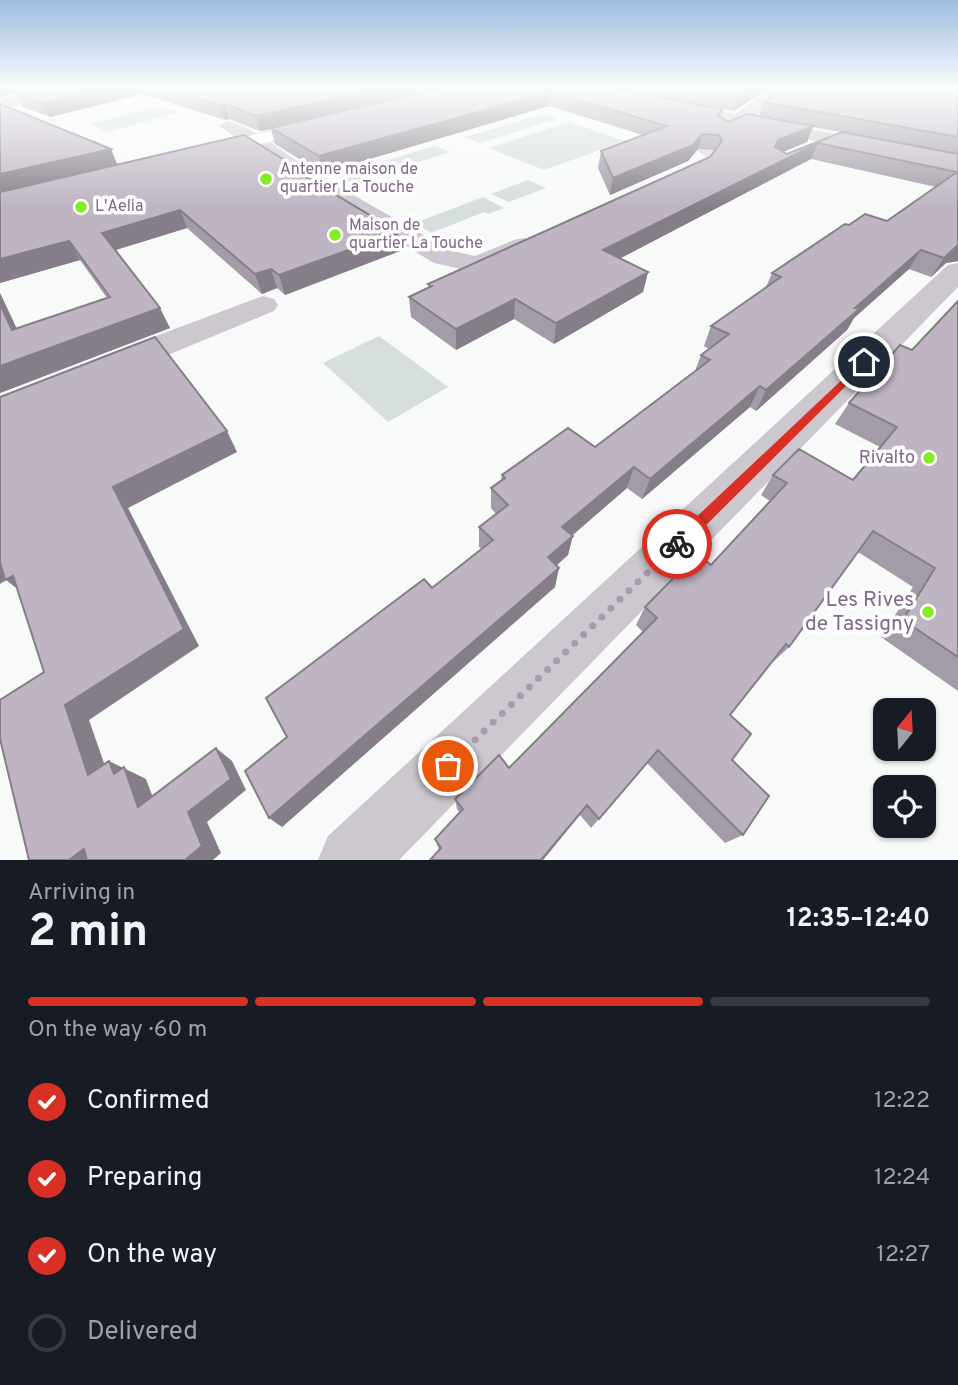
<!DOCTYPE html>
<meta charset="utf-8">
<style>
:root{--surface:#171b24;--page:#20242c;--text:#f1f3f6;--muted:#9ea1a6;--line:#363941;--accent:#d93025}
body{margin:0;font-family:Overpass,sans-serif;background:var(--page);color:var(--text);height:100vh;display:flex;flex-direction:column;font-size:26px;white-space:nowrap}
*{box-sizing:border-box;margin:0}
p{font-size:23px;color:var(--muted)}
.icon{flex:none;width:38px;height:38px;fill:none;stroke:currentColor;stroke-width:2;stroke-linecap:round;stroke-linejoin:round}
.map{position:relative;height:860px;overflow:hidden}
.panel{display:flex;flex-direction:column;background:var(--surface);flex:1}
.panel>*{flex:none}
.needle{width:46px;rotate:18deg}
.controls{position:absolute;left:873px;top:698px;display:grid;gap:14px}
.controls a{display:grid;place-items:center;width:63px;height:63px;border-radius:14px;background:var(--surface);box-shadow:0 2px 5px #0004;font-size:35px}
.pin{position:absolute;display:grid;place-items:center;width:60px;height:60px;color:#fff;margin:-30px;border:4px solid #fff;border-radius:50%;box-shadow:0 2px 7px #0007}
.courier{position:absolute;display:grid;place-items:center;width:70px;height:70px;margin:-35px;border:5px solid #d93025;border-radius:50%;background:#fff;color:#222;box-shadow:0 2px 9px #0007}
.head em{font-style:normal;font-weight:700}
.head div{display:flex;flex-direction:column-reverse}
.head{display:flex;align-items:center;justify-content:space-between;height:119px;padding:0 28px}
h1{font-size:46px;font-weight:700;line-height:52px}
.bar{display:grid;grid-template-columns:repeat(4,1fr);gap:10px 7px;align-content:center;height:84px;padding:0 28px}
.bar i{height:9px;border-radius:5px;background:var(--line)}
.bar .current{background:var(--accent)}
.bar p{grid-column:span 4}
ol{padding:0 28px;list-style:none}
li{display:flex;align-items:center;gap:21px;height:77px}
li p{margin-inline-start:auto}
li .icon{padding:7px;border-radius:50%;background:var(--accent);color:#fff;stroke-width:4}
li:last-child{color:var(--muted)}
li i{width:38px;height:38px;border:4px solid var(--line);border-radius:50%}
.map>svg:first-child{display:block}
.green{fill:#d6dfde}
.lines{fill:none;stroke-linecap:round;stroke-linejoin:round}
.minor-tunnel-far1{stroke:#dad5dc;stroke-width:18;stroke-dasharray:18 9;stroke-linecap:butt}
.minor-tunnel{stroke:#dad5dc;stroke-width:22;stroke-dasharray:22 11;stroke-linecap:butt}
.major-casing{stroke:#beb8c1;stroke-width:2}
.minor{fill:#cdc7cf;fill-rule:evenodd}
.major{fill:#fff;fill-rule:evenodd}
.wall{fill:#a39ba7;fill-rule:evenodd}
.shaded-wall{fill:#857e88}
.building{fill:#beb4c2;stroke:#857e88;stroke-width:2}
.route{fill:#d93025}
.done{stroke:#aa9ab0;stroke-width:7;stroke-dasharray:0 12.6}
.poi-dot{fill:#83ed23;stroke:#fff;stroke-width:2.5}
.labels{text-anchor:middle;dominant-baseline:central;stroke-width:7;stroke-linejoin:round;paint-order:stroke}
.far-poi-label{font-size:16px;fill:#81678a;stroke:#fff;text-anchor:start}
.poi-label{font-size:18px;fill:#81678a;stroke:#fff;text-anchor:end}
.near-poi-label{font-size:21px;fill:#81678a;stroke:#fff;text-anchor:end}
</style>
<div class="map">
<svg width="958" height="860" viewBox="0 0 958 860">
<rect width="100%" height="100%" fill="#f7faf8"/>
<!-- green -->
<path class="green" d="M159,106l20,6 -71,20 -19,-8z
M542,114l15,5 -77,24 -15,-6z
M569,122l56,19 -81,29 -55,-22z
M435,146l15,6 -100,32 -15,-9z
M528,180l18,8 -37,14 -18,-8z
M483,197l21,11 -16,6 -4,-2 -53,21 -16,-10z
M379,336l69,51 -60,35 -65,-59z"/>
<g class="lines">
<!-- minor-tunnel-far1 -->
<path class="minor-tunnel-far1" d="M708,152l8,-10"/>
<!-- minor-tunnel -->
<path class="minor-tunnel" d="M705,156l4,-6"/>
<!-- major casing -->
<g class="major-casing">
<path id="major" d="M323,118l6,1 3,4 -3,4 -127,32 -7,-2 -3,-4 3,-4z"/>
</g>
<!-- minor -->
<path class="minor" d="M52,88h28l-3,3 -77,18v-10z
M570,88h30l135,26 37,-26h17l-36,30 205,40v12l-216,-44 -17,9 -9,-5 8,-8 -146,-29z
M228,121c25,6 56,32 78,46 48,29 97,56 146,84l23,5 39,-16 9,-2 9,2 4,6 -4,6 -30,14 -27,6 -41,-9 -131,-79 -84,-58z
M958,263v24l-559,573h-81l10,-24 620,-571z
M263,296l11,3 4,6 -4,6 -150,62 -12,3 -12,-3 -5,-8 5,-8z"/>
<!-- major -->
<use href="#major" class="major"/>
</g>
<!-- wall -->
<path class="wall" d="M0,88h768l-34,23 -11,-2 -2,8 7,5 31,-6 5,-14 194,-14v173l-12,2 -15,14 -22,-8 -55,49 -7,12 -91,81 -6,-4 -108,92 -15,-11 -55,47 -4,20 -11,10 -2,22 -273,240 5,-90 145,-149 50,-39 -3,-2v-20l17,-13 -5,-6v-20l10,-8 1,-5 93,-28 100,-76 6,-16 8,-6 -5,-3 7,-20 55,-39 6,-14 77,-48 38,-4 49,-34 -125,-28 -191,99 28,14 -5,20 -89,52 -40,-25 -58,31 -45,-33 -2,-20 20,-9 -1,-4 282,-127 4,-7 -16,-1 -10,12 -78,34 -12,-27 3,-17 42,-16 -94,-29 -227,67 -47,-29 -4,-15 -11,2 -31,-12 -4,1 -82,-26 -93,23 -27,-10 -7,-14 -16,4zM813,127l28,5 -54,22 -4,-2 24,-10z
M0,104l118,60h173l1,4 106,64 2,19 -115,44 -8,-7 -15,6 -75,-66 -71,22 54,78 -170,65v-100l17,36 90,-31 -27,-38 -80,23z
M958,301v390l-77,-54 32,-50 -55,-35 -69,95 -17,16 -42,52 2,45 11,75 -18,8 -78,-80 -56,65 -11,-13 -37,45h-113l9,-10 -4,-11 25,-26 -3,-4 -2,-10 54,-31 134,-136 -7,-7 9,-18 66,-42 59,-64 -9,-6 12,-20 80,5 27,-33 -45,-23 14,-21 63,-53z"/>
<!-- shaded-wall -->
<path class="shaded-wall" d="M0,88h41l-41,9z
M106,88h35l2,6 -93,23 -8,-14z
M381,88h59l-180,43 -4,-15z
M752,88h16l-34,23 5,-14z
M550,92l-1,14 -227,67 -3,-17z
M225,104l4,15 -4,1 -5,-15z
M813,126l-6,16 -35,14 6,-16z
M702,134l-4,15 -10,12 -78,34 3,-17z
M818,143l-7,16 -211,110 3,-19z
M111,149l7,17 -118,28v-20z
M180,210l7,18 -75,23 -10,-18z
M398,232l2,19 -115,44 -6,-20z
M69,241l11,19 -80,23v-24z
M958,245v16l-12,2 -15,14 13,-19z
M921,250l-12,19 -55,49 -7,12 -91,81 10,-21 89,-82z
M271,269l6,19 -15,6 -7,-20z
M648,272l-5,20 -89,52 2,-21z
M0,293l27,58 -15,-21 -12,-26z
M515,299l-1,20 -58,31v-21z
M160,308l10,20 -170,65v-27z
M760,386l-10,21 -108,92 8,-20z
M227,431l10,21 -109,56 71,138 -110,74 23,66 -24,-11 -23,-70 48,-218z
M634,467l-7,21 -68,59 3,-20z
M573,536l-5,19 -24,21 4,-19z
M0,556l29,42 -23,-18 -6,4z
M559,568l-4,19 -273,240 -13,-9z
M216,748l16,13 14,29 -39,32 14,31 -8,7h-28l3,-48z
M109,761l37,18 14,38 -22,-10 -24,-33z
M587,805l-44,55h-2z
M84,849l21,11h-36z"/>
<!-- building -->
<path class="building" d="M36,88h70l-64,15 -27,-11z
M163,88h218l-125,28 -31,-12 -5,1z
M441,88h169l113,21 -5,6 10,7 19,-8 66,12 -35,14 -3,7 12,7 55,-22 116,22v91l-14,13 -23,-8 -66,58 4,1 -93,81 -6,-4 -110,93 -16,-12 -72,60 11,9 -25,21 11,11 -290,250 -24,-47 42,-34 -21,-39 158,-119 8,9 61,-48 -14,-13 29,-22 -17,-17 14,-10 -3,-3 66,-47 27,19 115,-87 -9,-5 28,-21 -18,-8 70,-49 -9,-4 73,-49 4,1 16,-11 22,7 70,-49 -139,-29 -215,107 45,22 -92,51 -41,-24 -59,30 -47,-32 23,-11 -4,-2 282,-127 12,-16 -3,-6 -17,-1 -9,11 -80,33 -12,-27 66,-25 -117,-34 -231,64 -48,-28z
M688,88h64l-13,9z
M782,88h176v49l-194,-35z
M0,104l111,45 -111,25z
M244,135l47,29 -5,1 112,67 -119,43 -8,-6 -16,5 -75,-64 -78,23 58,75 -160,58v-62l12,26 98,-33 -41,-56 -69,18v-67z
M958,301v356l-55,-37 32,-52 -62,-37 -84,116 -3,-3 -56,71 21,19 -19,26 37,36 -26,39 -85,-85 -59,69 -12,-14 -46,55h-111l11,-12 -6,-9 28,-30 -8,-10 44,-44 10,13 148,-150 -12,-11 52,-53 14,11 76,-82 -14,-8 26,-26 54,31 44,-53 -48,-24 51,-58 12,5z
M155,337l72,94 -114,56 71,142 -119,76 23,70 21,-14 5,13 10,-7 14,40 78,-59 15,31 -43,33 14,34 -17,14h-98l-3,-11 -15,11h-40l-29,-121v-39l44,-28 -31,-96 -8,4 -5,-18v-165z"/>
<!-- sky -->
<linearGradient id="sky" x2="0" y2="1"><stop stop-color="#9ebce0"/><stop offset="0.42" stop-color="#fbfdfc"/><stop offset="1" stop-color="#fbfdfc" stop-opacity="0"/></linearGradient>
<rect width="958" height="208" fill="url(#sky)"/>
<!-- route -->
<path class="route" d="M864,359l5,3 -2,3 -185,184h-10v-9z"/>
<g class="lines">
<!-- done -->
<path class="done" d="M448,766l229,-222"/>
</g>
<!-- markers -->
<g class="poi-dot">
<circle cx="266" cy="179" r="7"/>
<circle cx="81" cy="207" r="7"/>
<circle cx="335" cy="235" r="7"/>
<circle cx="929" cy="458" r="7"/>
<circle cx="928" cy="612" r="7"/>
</g>
<g class="labels">
<!-- far-poi labels -->
<g class="far-poi-label">
<text x="280" y="170">Antenne maison de<tspan x="280" dy="18">quartier La Touche</tspan></text>
<text x="95" y="207">L'Aelia</text>
<text x="349" y="226">Maison de<tspan x="349" dy="18">quartier La Touche</tspan></text>
</g>
<!-- poi labels -->
<g class="poi-label">
<text x="915" y="458">Rivalto</text>
</g>
<!-- near-poi labels -->
<g class="near-poi-label">
<text x="914" y="600">Les Rives<tspan x="914" dy="24">de Tassigny</tspan></text>
</g>
</g>
</svg>
<div class="controls">
<a><svg class="needle" viewBox="-14 -14 28 28"><path d="M0-13l5 13h-10z" fill="#e53935"/><path d="M0 13l5-13h-10z" fill="#9ea1a6"/></svg></a>
<a><svg class="icon" aria-label="locate" viewBox="0 0 24 24"><circle cx="12" cy="12" r="6"/><path d="M12 2v4M12 18v4M2 12h4M18 12h4"/></svg></a>
</div>
<div class="pin" style="left:448px;top:766px;background:#ea580c"><svg class="icon" aria-label="bag" viewBox="0 0 24 24"><path d="M5 8h14l-1 12H6zM9 8a3 3 0 0 1 6 0"/></svg></div>
<div class="pin" style="left:864px;top:362px;background:#1f2937"><svg class="icon" aria-label="home" viewBox="0 0 24 24"><path d="M3 11l9-7 9 7M6 9v11h12V9"/></svg></div>
<div class="courier" style="left:677px;top:544px"><svg class="icon" aria-label="bike" viewBox="0 0 24 24"><circle cx="6" cy="16" r="4"/><circle cx="18" cy="16" r="4"/><path d="M6 16l4-8h5l3 8M10 8l3 8H6M13 5h3"/></svg></div>
</div>
<section class="panel">
<div class="head"><div><h1>2 min</h1><p>Arriving in</p></div><em>12:35–12:40</em></div>
<div class="bar"><i class="current"></i><i class="current"></i><i class="current"></i><i></i><p>On the way · 60 m</p></div>
<ol>
<li><svg class="icon" aria-label="check" viewBox="0 0 24 24"><path d="M5 12l5 5 9-10"/></svg>Confirmed<p>12:22</p></li>
<li><svg class="icon" aria-label="check" viewBox="0 0 24 24"><path d="M5 12l5 5 9-10"/></svg>Preparing<p>12:24</p></li>
<li><svg class="icon" aria-label="check" viewBox="0 0 24 24"><path d="M5 12l5 5 9-10"/></svg>On the way<p>12:27</p></li>
<li><i></i>Delivered</li>
</ol>
</section>
